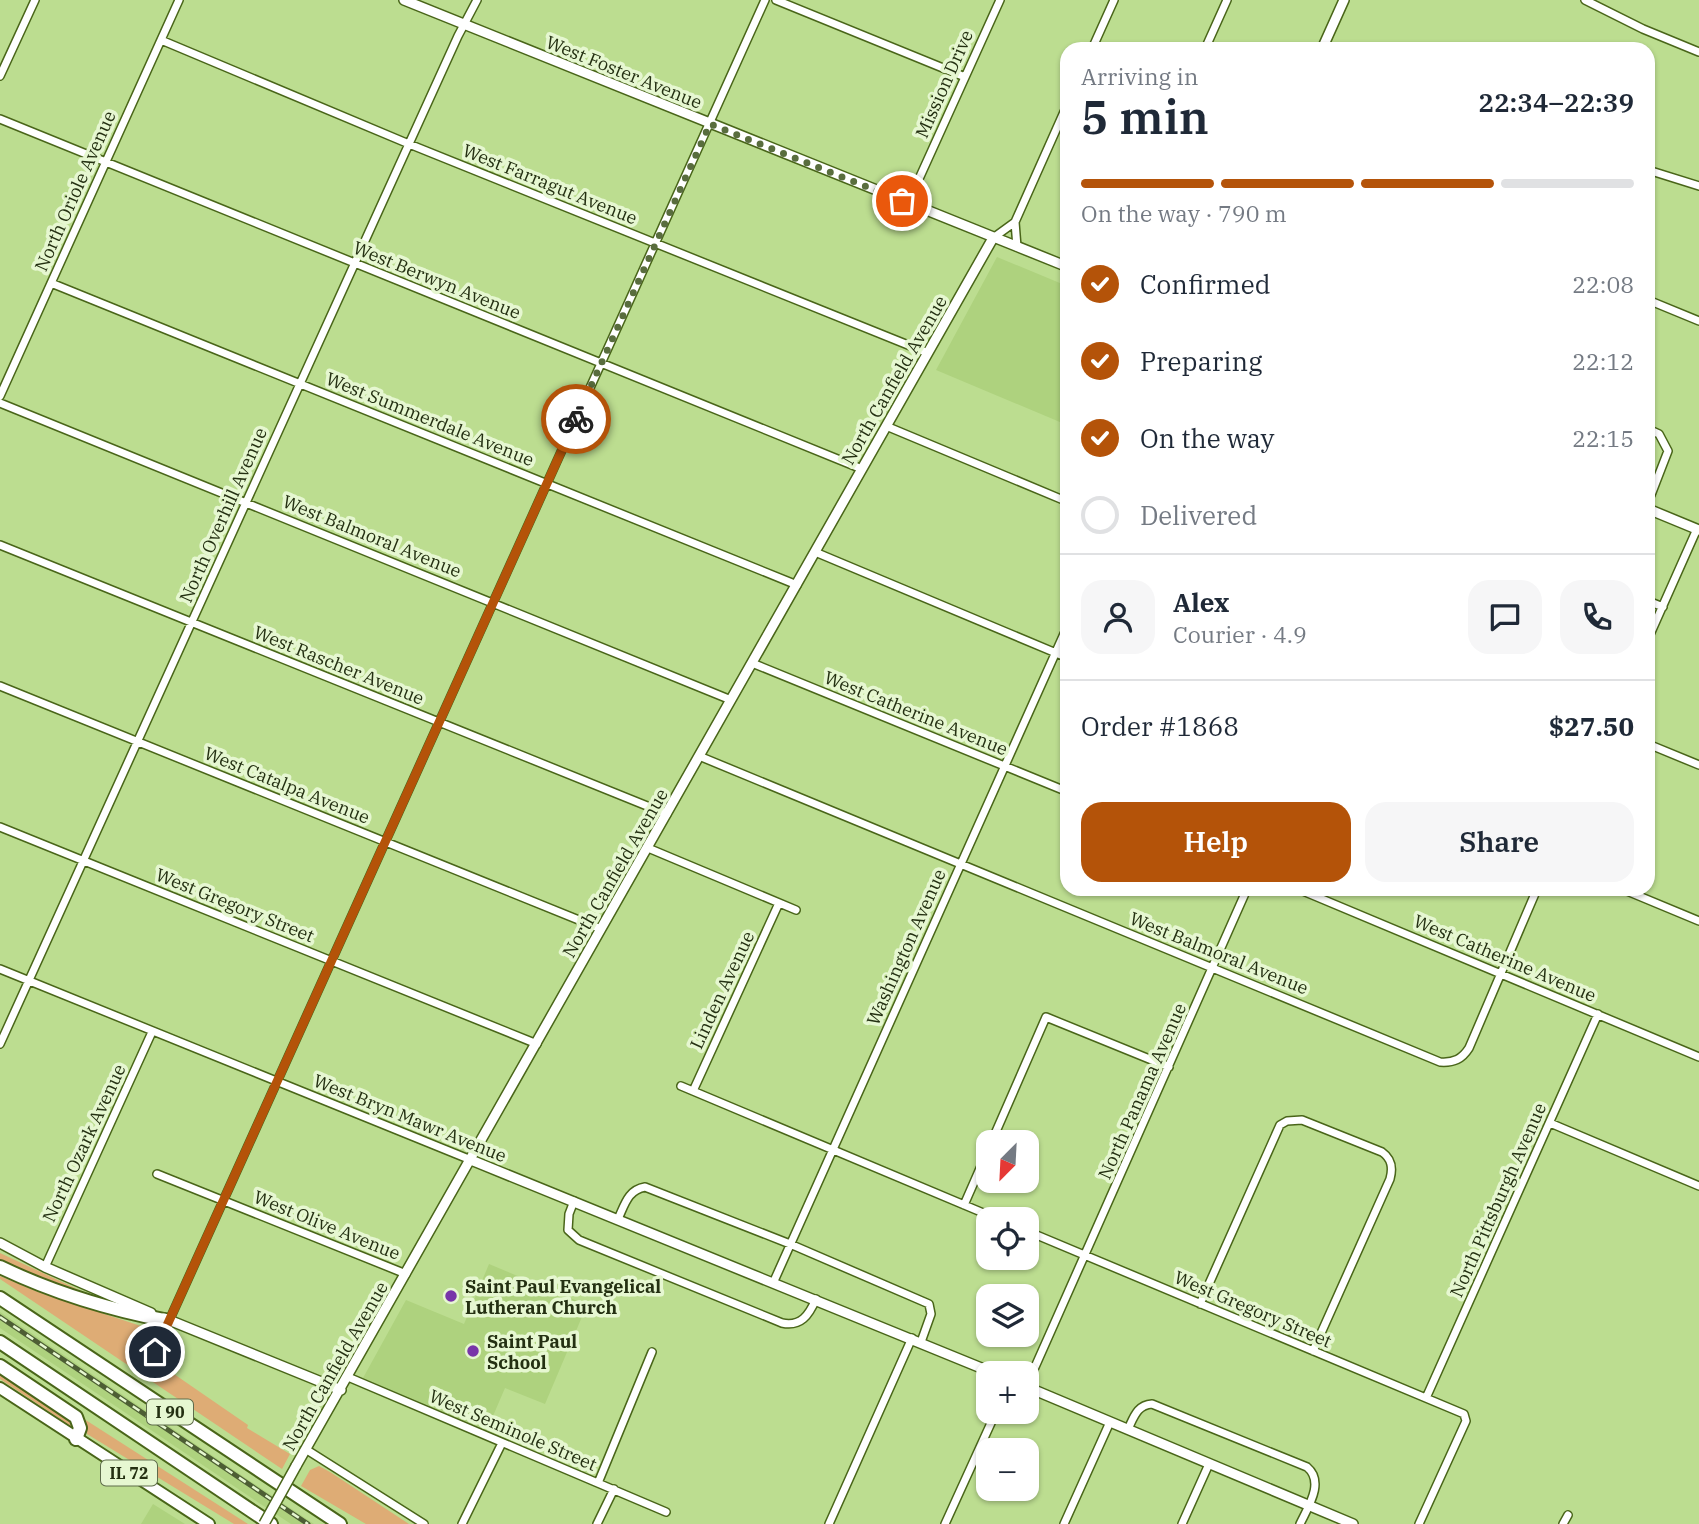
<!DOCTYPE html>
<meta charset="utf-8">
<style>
:root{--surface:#fff;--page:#f6f6f7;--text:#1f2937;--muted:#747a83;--line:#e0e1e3;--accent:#b45309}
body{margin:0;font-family:"IBM Plex Serif",serif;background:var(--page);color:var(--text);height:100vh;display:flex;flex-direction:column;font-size:26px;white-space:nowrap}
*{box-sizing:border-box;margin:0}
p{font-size:23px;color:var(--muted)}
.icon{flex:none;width:38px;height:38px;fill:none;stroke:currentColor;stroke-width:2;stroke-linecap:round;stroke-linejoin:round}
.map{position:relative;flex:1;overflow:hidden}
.side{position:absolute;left:1060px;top:42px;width:595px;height:854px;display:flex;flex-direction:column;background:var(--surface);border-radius:21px;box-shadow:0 2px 5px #0004}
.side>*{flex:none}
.needle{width:46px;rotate:204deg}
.tools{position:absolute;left:976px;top:1130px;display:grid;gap:14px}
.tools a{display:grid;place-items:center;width:63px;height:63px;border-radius:14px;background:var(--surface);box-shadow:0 2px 5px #0004;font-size:35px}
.pin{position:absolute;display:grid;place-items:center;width:60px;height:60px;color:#fff;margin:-30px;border:4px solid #fff;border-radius:50%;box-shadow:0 2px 7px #0007}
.courier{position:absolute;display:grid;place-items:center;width:70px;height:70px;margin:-35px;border:5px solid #b45309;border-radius:50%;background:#fff;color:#222;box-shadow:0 2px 9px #0007}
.overview em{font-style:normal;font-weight:600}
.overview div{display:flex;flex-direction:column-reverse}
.overview{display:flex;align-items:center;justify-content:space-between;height:119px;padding:0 21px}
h1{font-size:46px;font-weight:600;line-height:52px}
.bar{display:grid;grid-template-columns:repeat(4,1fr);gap:10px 7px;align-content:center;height:84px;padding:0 21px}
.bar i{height:9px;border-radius:5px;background:var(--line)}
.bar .on{background:var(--accent)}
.bar p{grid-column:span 4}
.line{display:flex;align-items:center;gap:18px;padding:0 21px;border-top:2px solid var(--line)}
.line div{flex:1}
.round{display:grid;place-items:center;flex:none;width:74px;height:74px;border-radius:21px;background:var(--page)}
ol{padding:0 21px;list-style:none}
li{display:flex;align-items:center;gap:21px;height:77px}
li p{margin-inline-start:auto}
li .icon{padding:7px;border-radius:50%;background:var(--accent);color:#fff;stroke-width:4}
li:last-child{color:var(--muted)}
li i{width:38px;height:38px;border:4px solid var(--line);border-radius:50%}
.action{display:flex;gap:14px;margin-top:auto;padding:14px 21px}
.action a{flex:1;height:80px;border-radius:21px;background:var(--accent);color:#fff;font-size:28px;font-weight:600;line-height:80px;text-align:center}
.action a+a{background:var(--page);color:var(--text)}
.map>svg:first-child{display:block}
.built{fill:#aed27e}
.green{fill:#deac75}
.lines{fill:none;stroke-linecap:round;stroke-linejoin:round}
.minor-casing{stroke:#496519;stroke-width:10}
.tertiary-casing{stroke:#496519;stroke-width:12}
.primary-casing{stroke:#496519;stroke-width:14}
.motorway-casing{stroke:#496519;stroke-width:16}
.minor{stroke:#fff;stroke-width:7}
.tertiary{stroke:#fff;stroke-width:9}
.primary{stroke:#fff;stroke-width:10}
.motorway{stroke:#fff;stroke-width:12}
.rail-casing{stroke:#4d5e34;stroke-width:5}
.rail{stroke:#e6f7d1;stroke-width:2.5;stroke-dasharray:8;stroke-linecap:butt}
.tertiary-bridge-casing{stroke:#496519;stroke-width:12;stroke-linecap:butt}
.tertiary-bridge{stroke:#fff;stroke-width:9}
.done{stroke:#596d3e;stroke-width:7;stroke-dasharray:0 12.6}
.route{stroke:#b45309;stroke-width:9}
.poi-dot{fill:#7835a9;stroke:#e6f7d1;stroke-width:2.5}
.labels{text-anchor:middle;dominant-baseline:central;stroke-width:7;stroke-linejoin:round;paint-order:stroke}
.shield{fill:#e6f7d1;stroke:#5e6c4b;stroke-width:2}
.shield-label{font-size:16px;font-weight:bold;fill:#243012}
.street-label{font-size:18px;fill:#243012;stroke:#e6f7d1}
.poi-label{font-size:18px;font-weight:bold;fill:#243012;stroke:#e6f7d1;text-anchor:start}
</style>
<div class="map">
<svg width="1699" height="1524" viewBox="0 0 1699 1524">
<rect width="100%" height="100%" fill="#bcdd90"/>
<!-- built -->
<path class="built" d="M997,257l70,29v139l-131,-55z
M489,1264l98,41 -42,99 -40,-16 -18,42 -124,-52 43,-78 58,24z
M0,1312l265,179 49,33h-23l-32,-21 -259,-175z
M153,1504l32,20h-44z"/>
<!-- green -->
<path class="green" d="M0,1253l103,48 -103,-37z
M0,1276l38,16 121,40 -12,29 24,11 77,53 -1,3 43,26 -8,15 -282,-190z
M0,1371l68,48 4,8 -72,-48z
M81,1417l167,107h-14l-147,-90 -1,-9z
M319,1466l11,6 79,52h-43l-65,-38 9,-16z"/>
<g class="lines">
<!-- minor casing -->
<g class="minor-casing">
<path id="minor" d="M776,0l189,77
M1585,0l58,29 56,23
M161,40l248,104 519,209
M1092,49l22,-49
M1205,49l22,-49
M0,76l35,-76
M0,119l862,350
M1648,170l51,16
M902,201l5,-10 11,-10 82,-181
M912,205l5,-10v-13
M993,238l22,-16
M1017,247l-2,-25 53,-119
M51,283l746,302
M1648,300l51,21
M0,396l179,-396
M0,403l731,297
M886,426l182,76
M1648,429l11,5 9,17 -17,44
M0,545l667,269
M815,552l253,106
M1648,601l15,6
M1648,639l49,-110
M752,663l316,129
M0,686l601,243
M1648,744l51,21
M699,756l741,306c14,1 22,-3 29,-14l68,-159
M0,827l537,217
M648,848l148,62
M1298,889l401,168
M1622,889l77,32
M0,969l471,191
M0,1044l458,-1008 19,-36
M681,1086l319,134
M693,1091l86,-188
M1550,1123l149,63
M991,1143l55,-126 123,50
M157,1174l249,100
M574,1201l-5,13 -1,16 11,10 203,83c19,4 27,-8 34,-24
M964,1205l25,-57
M618,1219c7,-15 10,-29 27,-32l145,57 139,60 2,10 -10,28
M1027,1231l437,183 2,7 -47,103
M45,1267l107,-235
M774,1281l294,-656
M1200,1304l80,-179 7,-4 15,-1 80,32c10,7 11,16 8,27l-77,172
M155,1352l610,-1352
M348,1377l318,135
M1027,1385l220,-496
M1426,1398l172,-384
M1128,1429c6,-12 9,-24 24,-25l155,63c18,15 1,40 -7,57
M307,1450l117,74
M598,1483l54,-131
M462,1524l40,-81
M597,1524l17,-35
M829,1524l83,-186
M945,1524l51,-112
M1064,1524l46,-102
M1182,1524l27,-60
M1563,1524l5,-9"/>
</g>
<!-- tertiary casing -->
<g class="tertiary-casing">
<path id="tertiary" d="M404,0l664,267
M1322,49l22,-49
M1648,509l51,21
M471,1160l525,214
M0,1243l45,24 106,46
M164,1318l177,72
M1027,1387l326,137
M296,1466l697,-1228"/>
</g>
<!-- primary casing -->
<g class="primary-casing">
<path id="primary" d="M0,1388l209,136"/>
</g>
<!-- motorway casing -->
<g class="motorway-casing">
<path id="motorway" d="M0,1267c54,26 111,43 169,54
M0,1298l340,226
M0,1342l271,182
M0,1366l76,51 4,11 -4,11"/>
</g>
<!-- minor -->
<use href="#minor" class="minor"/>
<!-- tertiary -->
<use href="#tertiary" class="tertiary"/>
<!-- primary -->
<use href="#primary" class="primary"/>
<!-- motorway -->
<use href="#motorway" class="motorway"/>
<!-- rail casing -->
<g class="rail-casing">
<path id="rail" d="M0,1317l308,207"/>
</g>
<!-- rail -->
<use href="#rail" class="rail"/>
<!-- tertiary-bridge casing -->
<g class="tertiary-bridge-casing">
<path id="tertiary-bridge" d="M264,1524l32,-58"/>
</g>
<!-- tertiary-bridge -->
<use href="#tertiary-bridge" class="tertiary-bridge"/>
</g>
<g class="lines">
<!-- done -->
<path class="done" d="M576,419l134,-295 192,77"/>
<!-- route -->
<path class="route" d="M155,1352l421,-933"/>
</g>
<!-- markers -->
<g class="poi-dot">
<circle cx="451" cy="1296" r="7"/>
<circle cx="473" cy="1351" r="7"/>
</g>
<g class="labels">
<!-- shield labels -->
<g class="shield">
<rect x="147" y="1399.5" width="46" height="25" rx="5"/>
<rect x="101" y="1460.5" width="56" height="25" rx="5"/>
</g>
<g class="shield-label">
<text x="170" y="1412">I 90</text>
<text x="129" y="1473">IL 72</text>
</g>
<!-- street labels -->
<g class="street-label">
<text transform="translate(624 72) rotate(22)">West Foster Avenue</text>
<text transform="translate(944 84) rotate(-66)">Mission Drive</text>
<text transform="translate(550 184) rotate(22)">West Farragut Avenue</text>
<text transform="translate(75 191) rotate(-66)">North Oriole Avenue</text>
<text transform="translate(437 280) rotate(22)">West Berwyn Avenue</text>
<text transform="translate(894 380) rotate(-60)">North Canfield Avenue</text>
<text transform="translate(430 419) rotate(22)">West Summerdale Avenue</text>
<text transform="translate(223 515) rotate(-66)">North Overhill Avenue</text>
<text transform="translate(372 536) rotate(22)">West Balmoral Avenue</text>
<text transform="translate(339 665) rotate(22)">West Rascher Avenue</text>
<text transform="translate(916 713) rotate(22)">West Catherine Avenue</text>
<text transform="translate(287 785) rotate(22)">West Catalpa Avenue</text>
<text transform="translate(615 873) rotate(-60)">North Canfield Avenue</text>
<text transform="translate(235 905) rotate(22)">West Gregory Street</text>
<text transform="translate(906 947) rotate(-66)">Washington Avenue</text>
<text transform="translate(1219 953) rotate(22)">West Balmoral Avenue</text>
<text transform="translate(1505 958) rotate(23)">West Catherine Avenue</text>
<text transform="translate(722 990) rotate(-65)">Linden Avenue</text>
<text transform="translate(1142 1091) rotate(-66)">North Panama Avenue</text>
<text transform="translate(410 1118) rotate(22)">West Bryn Mawr Avenue</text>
<text transform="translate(84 1143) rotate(-65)">North Ozark Avenue</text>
<text transform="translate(1498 1200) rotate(-66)">North Pittsburgh Avenue</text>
<text transform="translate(327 1225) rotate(22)">West Olive Avenue</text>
<text transform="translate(1253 1309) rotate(23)">West Gregory Street</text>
<text transform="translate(335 1366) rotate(-60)">North Canfield Avenue</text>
<text transform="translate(513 1430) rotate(23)">West Seminole Street</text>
</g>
<!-- poi labels -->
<g class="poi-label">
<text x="465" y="1286">Saint Paul Evangelical<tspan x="465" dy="21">Lutheran Church</tspan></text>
<text x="487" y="1341">Saint Paul<tspan x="487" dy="21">School</tspan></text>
</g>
</g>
</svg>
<div class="tools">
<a><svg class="needle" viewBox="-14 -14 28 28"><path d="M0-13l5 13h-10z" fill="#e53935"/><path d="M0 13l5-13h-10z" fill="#747a83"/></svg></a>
<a><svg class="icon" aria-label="locate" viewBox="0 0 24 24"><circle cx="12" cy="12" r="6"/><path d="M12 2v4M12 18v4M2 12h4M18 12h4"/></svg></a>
<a><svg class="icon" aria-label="layers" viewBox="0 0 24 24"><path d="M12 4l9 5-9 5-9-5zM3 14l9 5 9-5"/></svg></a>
<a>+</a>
<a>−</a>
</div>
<div class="pin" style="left:902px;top:201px;background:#ea580c"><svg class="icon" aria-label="bag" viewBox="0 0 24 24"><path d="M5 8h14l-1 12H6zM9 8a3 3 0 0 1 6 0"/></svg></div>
<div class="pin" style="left:155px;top:1352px;background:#1f2937"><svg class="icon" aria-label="home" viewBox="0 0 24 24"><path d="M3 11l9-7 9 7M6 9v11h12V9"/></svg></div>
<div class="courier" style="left:576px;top:419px"><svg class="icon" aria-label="bike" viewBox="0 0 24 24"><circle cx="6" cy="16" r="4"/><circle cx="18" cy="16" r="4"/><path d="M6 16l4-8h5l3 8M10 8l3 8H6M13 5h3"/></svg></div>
<section class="side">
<div class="overview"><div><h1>5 min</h1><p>Arriving in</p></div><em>22:34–22:39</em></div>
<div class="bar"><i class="on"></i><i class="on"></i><i class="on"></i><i></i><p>On the way · 790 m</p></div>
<ol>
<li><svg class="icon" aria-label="check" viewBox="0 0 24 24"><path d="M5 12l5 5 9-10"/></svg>Confirmed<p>22:08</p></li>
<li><svg class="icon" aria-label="check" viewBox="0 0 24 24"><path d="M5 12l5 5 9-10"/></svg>Preparing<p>22:12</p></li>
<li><svg class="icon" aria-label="check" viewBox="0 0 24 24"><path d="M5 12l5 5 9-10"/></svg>On the way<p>22:15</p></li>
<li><i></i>Delivered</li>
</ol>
<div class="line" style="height:126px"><a class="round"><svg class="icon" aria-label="person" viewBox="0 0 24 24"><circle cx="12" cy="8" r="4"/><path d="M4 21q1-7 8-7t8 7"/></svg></a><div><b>Alex</b><p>Courier · 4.9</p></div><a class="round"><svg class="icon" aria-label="chat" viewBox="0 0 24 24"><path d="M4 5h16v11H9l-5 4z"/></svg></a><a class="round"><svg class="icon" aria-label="phone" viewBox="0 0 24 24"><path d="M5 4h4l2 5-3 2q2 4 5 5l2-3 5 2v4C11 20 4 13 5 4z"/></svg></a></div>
<div class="line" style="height:91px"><div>Order #1868</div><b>$27.50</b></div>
<div class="action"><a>Help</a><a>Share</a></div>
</section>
</div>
